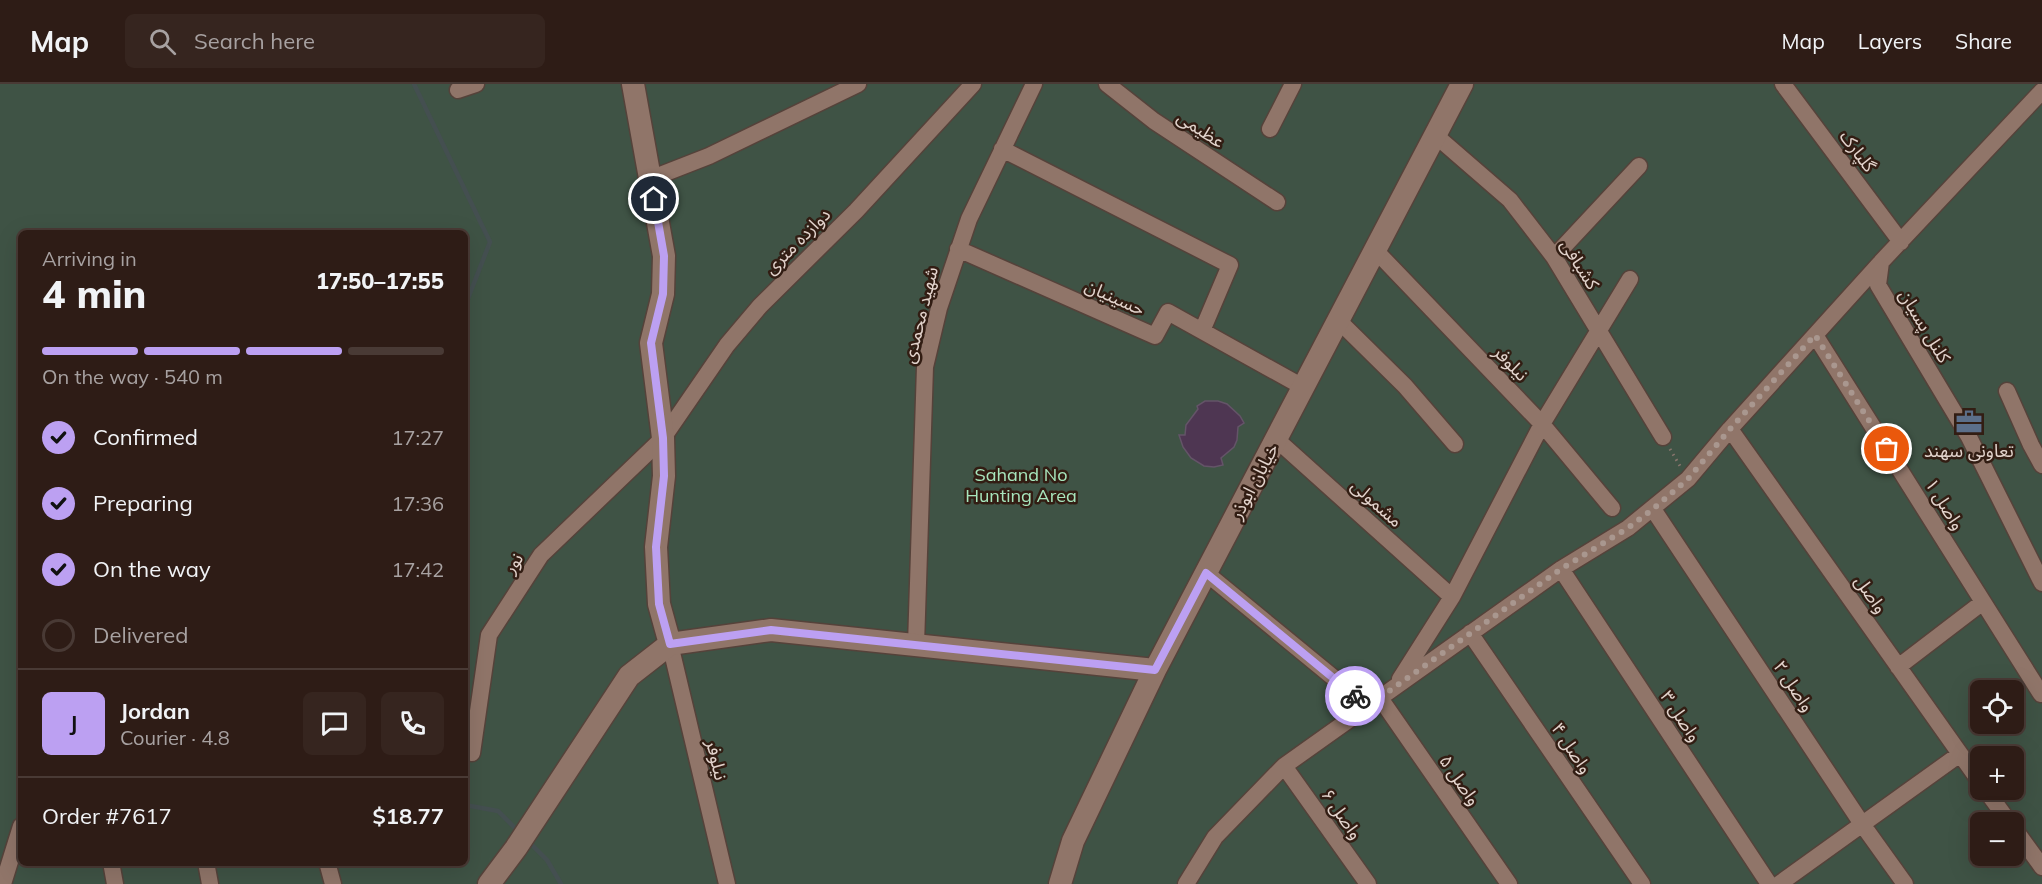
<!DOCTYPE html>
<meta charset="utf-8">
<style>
:root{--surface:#2e1c16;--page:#36251f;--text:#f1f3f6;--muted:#a7a1a1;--line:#493a35;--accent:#bca0f2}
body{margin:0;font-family:Mulish,"Noto Sans Arabic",sans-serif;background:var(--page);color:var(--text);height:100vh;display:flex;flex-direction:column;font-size:22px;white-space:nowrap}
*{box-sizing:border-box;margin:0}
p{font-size:20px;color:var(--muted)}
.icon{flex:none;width:33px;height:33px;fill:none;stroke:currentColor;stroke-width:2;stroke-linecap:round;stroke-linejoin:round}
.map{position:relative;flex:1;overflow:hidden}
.drawer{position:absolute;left:18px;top:146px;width:450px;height:636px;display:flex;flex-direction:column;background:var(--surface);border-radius:9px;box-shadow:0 6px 24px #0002,0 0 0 2px var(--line)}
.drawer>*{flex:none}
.fabs{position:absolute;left:1970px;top:596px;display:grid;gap:12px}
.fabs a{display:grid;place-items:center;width:54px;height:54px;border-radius:9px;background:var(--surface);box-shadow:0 6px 24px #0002,0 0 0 2px var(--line);font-size:30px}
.pin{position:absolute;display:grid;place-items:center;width:51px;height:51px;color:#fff;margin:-26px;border:3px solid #fff;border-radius:50%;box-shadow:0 2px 6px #0007}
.courier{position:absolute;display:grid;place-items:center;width:60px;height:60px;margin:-30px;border:4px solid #bca0f2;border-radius:50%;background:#fff;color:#222;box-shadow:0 2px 8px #0007}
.overview em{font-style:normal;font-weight:800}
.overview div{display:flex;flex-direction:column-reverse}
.overview{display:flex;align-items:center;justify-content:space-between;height:102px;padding:0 24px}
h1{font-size:39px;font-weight:800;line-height:45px}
.bar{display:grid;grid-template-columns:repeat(4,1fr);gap:9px 6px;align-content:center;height:72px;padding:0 24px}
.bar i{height:8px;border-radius:4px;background:var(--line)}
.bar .on{background:var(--accent)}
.bar p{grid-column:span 4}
.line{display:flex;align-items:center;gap:15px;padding:0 24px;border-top:2px solid var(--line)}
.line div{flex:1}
.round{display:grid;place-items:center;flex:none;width:63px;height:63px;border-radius:9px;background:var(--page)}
ol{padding:0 24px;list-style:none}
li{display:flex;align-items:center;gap:18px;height:66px}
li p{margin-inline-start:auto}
li .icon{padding:6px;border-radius:50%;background:var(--accent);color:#111;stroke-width:4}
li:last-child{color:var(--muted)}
li i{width:33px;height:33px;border:3px solid var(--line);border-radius:50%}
header{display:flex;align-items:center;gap:36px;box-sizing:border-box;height:84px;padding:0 30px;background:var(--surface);border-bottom:2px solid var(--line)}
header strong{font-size:28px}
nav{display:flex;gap:33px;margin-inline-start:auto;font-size:21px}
.search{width:420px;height:54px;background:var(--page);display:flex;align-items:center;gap:15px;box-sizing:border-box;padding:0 21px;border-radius:9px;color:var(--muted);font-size:22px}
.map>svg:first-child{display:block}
.green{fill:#3f5345;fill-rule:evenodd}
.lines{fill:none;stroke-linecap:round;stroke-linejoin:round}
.stream{stroke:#444f50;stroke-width:4.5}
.building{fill:#4e3652;stroke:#645468;stroke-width:1.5}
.street-casing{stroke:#55423a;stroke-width:19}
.secondary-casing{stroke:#55423a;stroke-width:25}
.path{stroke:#88756d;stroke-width:3;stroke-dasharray:1.5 4.5;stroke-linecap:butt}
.street{stroke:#907569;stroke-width:16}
.secondary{stroke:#907569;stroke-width:22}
.done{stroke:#a9978f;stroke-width:6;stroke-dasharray:0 10.8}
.route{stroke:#bca0f2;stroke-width:8}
.labels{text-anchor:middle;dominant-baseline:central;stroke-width:5;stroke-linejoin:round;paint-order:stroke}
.street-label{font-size:18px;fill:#e3d4cd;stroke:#321d13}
.poi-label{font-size:18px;fill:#e3d4cd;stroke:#321d13}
.park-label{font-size:18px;fill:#a7e6bd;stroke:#321d13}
</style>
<header>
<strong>Map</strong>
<div class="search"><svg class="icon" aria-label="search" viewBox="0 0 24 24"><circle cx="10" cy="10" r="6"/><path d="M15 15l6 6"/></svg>Search here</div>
<nav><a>Map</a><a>Layers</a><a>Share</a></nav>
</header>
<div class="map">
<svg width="2042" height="800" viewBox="0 0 2042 800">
<rect width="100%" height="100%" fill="#3d261d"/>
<!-- green -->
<path class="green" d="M0,0h2042v800h-2042zM21,148h444v630h-444zM1980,606h33v33h-33zM1980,672h33v33h-33zM1980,738h33v33h-33z"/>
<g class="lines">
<!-- stream -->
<path class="stream" d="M414,0l76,158 -25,64
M465,721l33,6 20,20
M528,757l19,19 14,24"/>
</g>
<!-- building -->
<path class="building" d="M1205,317h13l9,3 13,12 4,7 -6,4 -1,13 -3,7 -13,11 2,7 -9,2 -10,-1 -13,-8 -8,-11 -4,-12h6l1,-10 12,-16 -1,-3z"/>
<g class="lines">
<!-- street casing -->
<g class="street-casing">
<path id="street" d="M1107,0l47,37 123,81
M1783,0l118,158
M458,6l18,-6
M2042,7l-161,171 -3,23 91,152 73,146
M1270,45l23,-45
M1435,51l75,65 44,57 109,180
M1002,65l228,116 -28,66
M650,95l59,-23 149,-72
M958,165l197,87 13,-24 135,75
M1375,166l167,174 70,84
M1554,173l85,-91
M1338,236l67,66 50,58
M1815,251l226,359
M2007,307l24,54 11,20
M1730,345l250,353
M1276,355l176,158
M1653,425l209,315 43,60
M1561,485l208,315
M1206,489l162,133
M1470,549l172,251
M670,560l57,240
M916,561l9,-278 14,-59 30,-89 65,-135
M1898,583l85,-65
M1400,595l52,-82 90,-173 88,-145
M1380,614l129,186
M472,669l17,-118 52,-80 122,-117 64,-93 33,-39 96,-95 117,-127
M1284,682l84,118
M1985,705l24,33
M2013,743l29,40
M111,778l4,22
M206,778l4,22
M327,778l6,22
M3,800l18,-58
M1186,800l29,-47 69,-71 277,-197 67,-41 60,-49 42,-50 151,-167
M1779,800l181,-130"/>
</g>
<!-- secondary casing -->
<g class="secondary-casing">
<path id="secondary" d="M633,0l31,172 -1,38 -12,49 12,95 1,38 -8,71 3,57 11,40
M489,800l27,-36 113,-172 41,-32 101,-14 384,40
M1060,800l13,-43 82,-171 307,-586"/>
</g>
<!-- path -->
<path class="path" d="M1670,365l10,17"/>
<!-- street -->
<use href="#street" class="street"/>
<!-- secondary -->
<use href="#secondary" class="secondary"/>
</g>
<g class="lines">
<!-- done -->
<path class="done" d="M1355,612l13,10 193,-137 67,-41 25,-19 35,-30 42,-50 85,-94 72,114"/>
<!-- route -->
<path class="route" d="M654,115l10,57 -1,38 -12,49 12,95 1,38 -8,71 3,57 11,40 101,-14 384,40 51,-97 149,123"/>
</g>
<!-- icons -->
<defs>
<g id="office-bare" transform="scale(2.07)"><path d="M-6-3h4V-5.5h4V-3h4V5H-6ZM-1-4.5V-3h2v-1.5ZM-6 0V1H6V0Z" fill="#5c6f8a" stroke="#321d13" stroke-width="2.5" paint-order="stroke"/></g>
</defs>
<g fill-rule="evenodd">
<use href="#office-bare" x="1969" y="338"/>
</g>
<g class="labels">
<!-- street labels -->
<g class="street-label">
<text transform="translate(1201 45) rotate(33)">عظیمی</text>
<text transform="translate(1858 67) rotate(53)">گلپارک</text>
<text transform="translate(797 157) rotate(-45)">دوازده متری</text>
<text transform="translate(1580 180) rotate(58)">کشبافی</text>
<text transform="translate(1115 213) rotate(24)">حسینیان</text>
<text transform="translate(920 231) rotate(-76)">شهید محمدی</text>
<text transform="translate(1925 242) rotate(59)">کلنل پسیان</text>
<text transform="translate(1511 279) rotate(46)">نیلوفر</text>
<text transform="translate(1254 397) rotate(-62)">خیابان ابوذر</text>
<text transform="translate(1377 419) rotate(42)">مشمولی</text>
<text transform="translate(1945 420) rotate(58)">واصل ۱</text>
<text transform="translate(513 479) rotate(-57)">نور</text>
<text transform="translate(1871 510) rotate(55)">واصل</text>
<text transform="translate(1794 602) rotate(56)">واصل ۲</text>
<text transform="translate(1681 632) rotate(56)">واصل ۳</text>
<text transform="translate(1572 664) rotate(56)">واصل ۴</text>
<text transform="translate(717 676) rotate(77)">نیلوفر</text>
<text transform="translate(1460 696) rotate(55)">واصل ۵</text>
<text transform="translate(1342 730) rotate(55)">واصل ۶</text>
</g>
<!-- poi labels -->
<g class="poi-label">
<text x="1969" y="366">تعاونی سهند</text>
</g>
<!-- park labels -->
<g class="park-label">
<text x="1021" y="390">Sahand No<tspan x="1021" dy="21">Hunting Area</tspan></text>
</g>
</g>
</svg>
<div class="fabs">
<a><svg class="icon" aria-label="locate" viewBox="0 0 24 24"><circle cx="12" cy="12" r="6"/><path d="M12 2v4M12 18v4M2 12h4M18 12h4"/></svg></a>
<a>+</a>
<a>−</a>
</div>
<div class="pin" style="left:1887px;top:365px;background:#ea580c"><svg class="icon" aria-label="bag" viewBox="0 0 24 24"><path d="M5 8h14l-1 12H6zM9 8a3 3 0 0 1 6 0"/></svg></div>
<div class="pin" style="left:654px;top:115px;background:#1f2937"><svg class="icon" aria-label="home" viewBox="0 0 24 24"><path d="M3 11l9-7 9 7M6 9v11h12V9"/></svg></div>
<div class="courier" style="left:1355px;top:612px"><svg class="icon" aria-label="bike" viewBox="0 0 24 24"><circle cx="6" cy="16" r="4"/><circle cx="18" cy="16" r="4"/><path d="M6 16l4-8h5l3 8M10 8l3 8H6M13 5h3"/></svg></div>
<section class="drawer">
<div class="overview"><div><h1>4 min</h1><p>Arriving in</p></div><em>17:50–17:55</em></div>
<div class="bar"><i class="on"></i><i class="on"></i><i class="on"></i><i></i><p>On the way · 540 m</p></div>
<ol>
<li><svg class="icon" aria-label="check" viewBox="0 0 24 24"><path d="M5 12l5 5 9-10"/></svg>Confirmed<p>17:27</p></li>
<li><svg class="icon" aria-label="check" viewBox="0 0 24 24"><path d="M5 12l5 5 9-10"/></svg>Preparing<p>17:36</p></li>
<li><svg class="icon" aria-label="check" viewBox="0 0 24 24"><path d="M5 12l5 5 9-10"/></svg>On the way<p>17:42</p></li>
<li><i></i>Delivered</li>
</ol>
<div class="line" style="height:108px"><b class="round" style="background:var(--accent);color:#111">J</b><div><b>Jordan</b><p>Courier · 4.8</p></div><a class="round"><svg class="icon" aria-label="chat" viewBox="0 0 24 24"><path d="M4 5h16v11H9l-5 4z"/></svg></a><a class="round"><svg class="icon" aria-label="phone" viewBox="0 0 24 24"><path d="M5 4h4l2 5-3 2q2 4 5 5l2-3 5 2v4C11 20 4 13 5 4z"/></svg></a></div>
<div class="line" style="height:78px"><div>Order #7617</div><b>$18.77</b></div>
</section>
</div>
